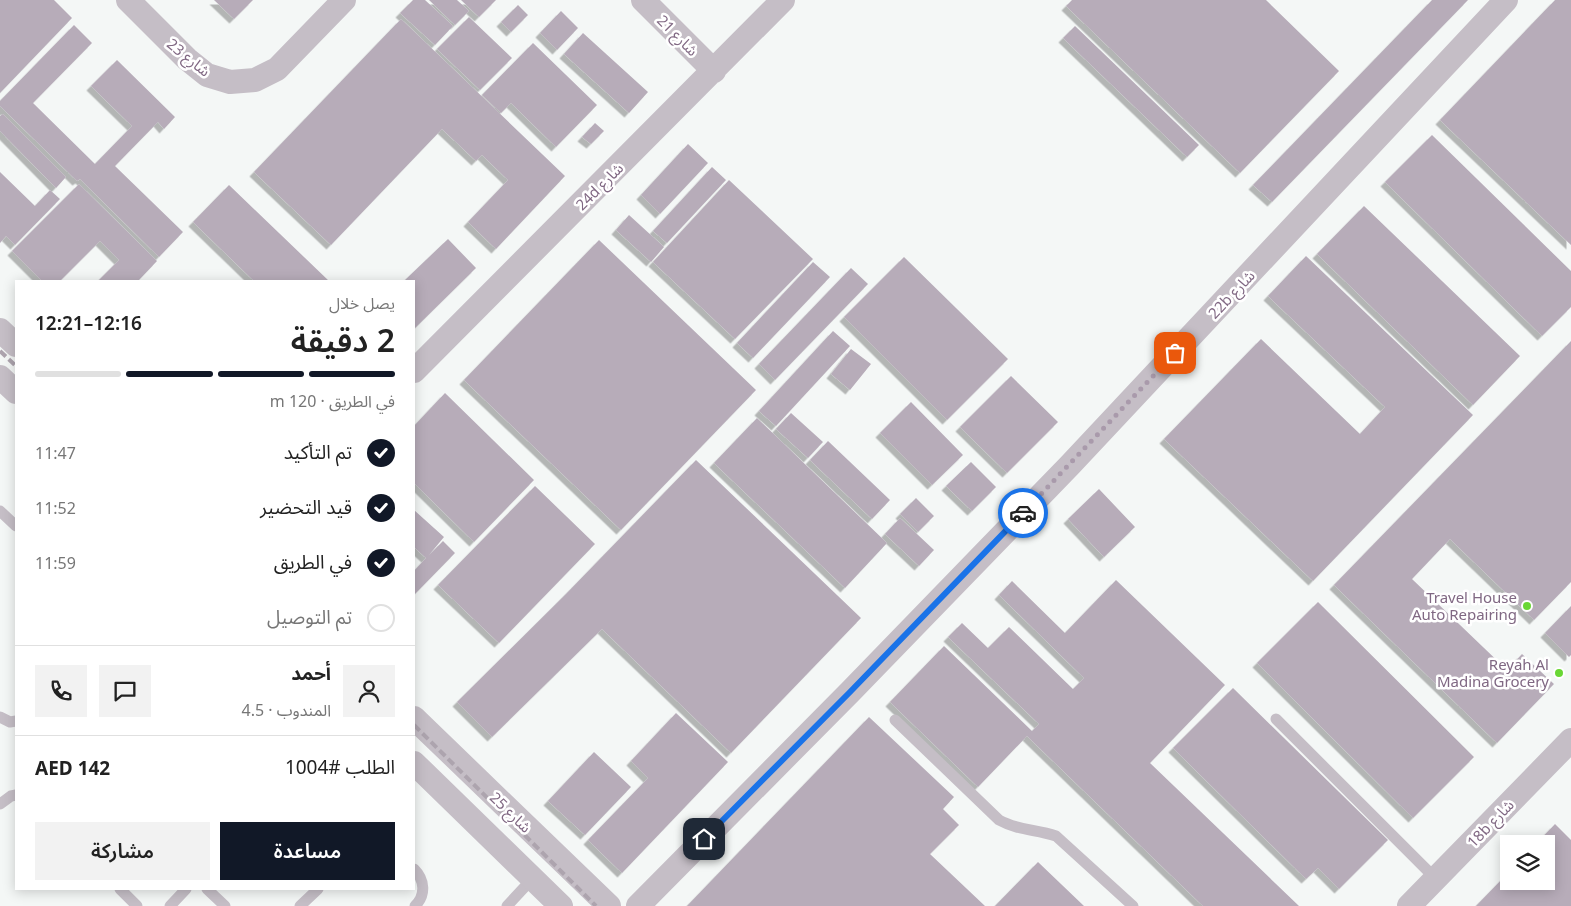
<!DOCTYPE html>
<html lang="ar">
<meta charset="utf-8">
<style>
:root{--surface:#fff;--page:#f2f2f2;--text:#222;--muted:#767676;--line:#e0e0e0;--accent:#111827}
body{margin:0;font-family:"Noto Sans","Noto Sans Arabic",sans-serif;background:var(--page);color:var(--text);direction:rtl;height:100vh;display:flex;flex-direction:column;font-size:19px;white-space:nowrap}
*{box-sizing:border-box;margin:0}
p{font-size:16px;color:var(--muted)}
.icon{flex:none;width:28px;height:28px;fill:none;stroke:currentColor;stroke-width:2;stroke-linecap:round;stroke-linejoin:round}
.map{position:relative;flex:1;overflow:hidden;direction:ltr}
.drawer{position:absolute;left:15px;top:280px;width:400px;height:610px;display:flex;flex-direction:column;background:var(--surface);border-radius:0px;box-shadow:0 2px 12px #0003;direction:rtl}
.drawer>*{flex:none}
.tools{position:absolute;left:1500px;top:835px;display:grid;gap:10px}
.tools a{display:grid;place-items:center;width:55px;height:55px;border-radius:0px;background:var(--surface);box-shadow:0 2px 12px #0003;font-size:25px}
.pin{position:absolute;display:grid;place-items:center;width:42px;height:42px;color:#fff;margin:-21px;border-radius:10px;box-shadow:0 2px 8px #0006}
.courier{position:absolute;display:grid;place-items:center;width:50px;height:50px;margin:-25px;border:4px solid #1a73e8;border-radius:50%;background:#fff;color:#222;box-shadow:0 1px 6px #0007}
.summary em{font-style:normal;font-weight:600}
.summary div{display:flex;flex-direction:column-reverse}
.summary{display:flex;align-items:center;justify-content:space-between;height:85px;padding:0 20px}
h1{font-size:32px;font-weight:600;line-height:38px}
.bar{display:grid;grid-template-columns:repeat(4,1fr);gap:8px 5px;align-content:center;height:60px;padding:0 20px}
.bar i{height:6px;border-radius:4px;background:var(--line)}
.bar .on{background:var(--accent)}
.bar p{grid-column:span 4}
.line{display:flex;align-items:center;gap:12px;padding:0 20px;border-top:1px solid var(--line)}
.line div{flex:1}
.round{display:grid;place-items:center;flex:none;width:52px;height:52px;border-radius:0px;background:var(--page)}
ol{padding:0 20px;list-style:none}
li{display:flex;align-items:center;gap:15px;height:55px}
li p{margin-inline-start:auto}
li .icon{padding:5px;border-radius:50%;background:var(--accent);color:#fff;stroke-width:4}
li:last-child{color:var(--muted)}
li i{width:28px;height:28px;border:2px solid var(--line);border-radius:50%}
.button{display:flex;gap:10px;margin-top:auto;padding:10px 20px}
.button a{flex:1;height:58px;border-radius:0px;background:var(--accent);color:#fff;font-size:20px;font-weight:600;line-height:58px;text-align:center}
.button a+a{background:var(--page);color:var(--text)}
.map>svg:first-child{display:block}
.building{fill:#b7acb9;filter:url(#shadow)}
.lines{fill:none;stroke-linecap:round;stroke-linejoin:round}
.lane{stroke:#c5bec6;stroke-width:11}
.street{stroke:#c5bec6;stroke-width:24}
.rail{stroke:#ada4ae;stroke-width:4;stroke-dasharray:8 4;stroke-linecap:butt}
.done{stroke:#a99aab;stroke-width:5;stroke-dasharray:0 9}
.route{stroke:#1a73e8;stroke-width:6}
.poi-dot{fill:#69d734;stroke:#fff;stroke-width:2}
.labels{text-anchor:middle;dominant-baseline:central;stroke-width:5;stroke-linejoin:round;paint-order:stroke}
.street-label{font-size:15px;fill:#806883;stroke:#fff}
.poi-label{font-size:15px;fill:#806883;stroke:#fff;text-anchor:end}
</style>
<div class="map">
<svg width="1571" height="906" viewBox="0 0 1571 906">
<defs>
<filter id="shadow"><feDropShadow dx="-4.5" dy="4.5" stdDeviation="0" flood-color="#0004"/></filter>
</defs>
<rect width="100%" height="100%" fill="#f4f7f6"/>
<!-- building -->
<path class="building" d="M0,0h54l18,18 -72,75z
M214,0h39l-19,19z
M413,0h12l28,26 -18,19 -35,-32z
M429,0h28l12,11 -14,14z
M461,0h35l-17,17z
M1072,0h194l73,71 -99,102 -174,-167z
M1432,0h36l-196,202 -19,-17z
M1555,0h16v245l-131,-125z
M518,5l10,10 -17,17 -10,-10z
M561,11l17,17 -21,22 -17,-17z
M469,17l43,41 -32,32 -43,-41z
M401,19l164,157 -69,73 -28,-27 40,-42 -26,-25 -6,6 -34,-32 -111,116 -77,-73z
M74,25l18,18 -59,60 62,61 37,-38 -41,-40 26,-26 58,57 -11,12 -6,-7 -43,44 68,66 -24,25 -79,-78 -3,2 -77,-75v-5z
M1075,26l124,119 -12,12 -124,-119z
M583,33l65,59 -19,21 -65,-59z
M533,43l64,62 -41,42 -45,-44 -10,10 -19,-18z
M3,114l63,63 -10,11 -56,-57v-15z
M595,123l9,8 -13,13 -9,-7z
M1432,135l139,136v36l-29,29 -157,-154z
M688,144l20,19 -48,51 -19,-19z
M712,167l14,13 -59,63 -14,-12z
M0,172l35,34 15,-16 10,9 -45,46 -9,-9 -6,7z
M729,180l84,79 -78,80 -82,-77z
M79,184l78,77 -19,20h-40l21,-21 -19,-19 -40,40h-18l-30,-30z
M229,185l100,96h-75l-61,-59z
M1364,206l156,150 -47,49 -156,-151z
M629,215l35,32 -13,15 -35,-32z
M448,239l28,29 -62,61v-48h-10z
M599,240l157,150 -135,140 -157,-150z
M1306,256l167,159 -160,166 -149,-142 97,-100 99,95 25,-27 -117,-111z
M904,257l104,102 -61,61 -103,-103z
M813,262l17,15 -77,81 -16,-15z
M851,268l17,16 -93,96 -16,-16z
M833,331l17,15 -74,80 -17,-15z
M1571,341v241l-37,38 -84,-81 -38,40 95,91 15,-16 32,30 -57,59 -163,-158z
M851,349l20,15 -21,26 -19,-16z
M1011,376l47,46 -51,51 -47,-46z
M445,393l89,87 -60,62 -60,-59v-57z
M911,402l52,53 -31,30 -52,-52z
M791,413l32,29 -15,16 -32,-29z
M757,418l130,125 -42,45 -131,-125z
M828,441l62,59 -18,19 -62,-59z
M696,460l165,158 -130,135 -129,-124 -110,108 -35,-35 109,-108z
M971,462l25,25 -24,24 -26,-25z
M535,486l60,58 -96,99 -61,-58z
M1099,489l36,38 -31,30 -36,-38z
M916,498l18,18 -16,16 -18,-18z
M414,510l30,27 -15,18 14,-14 12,12 -41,42v-24l12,-13 -12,-11z
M900,518l34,32 -15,16 -34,-32z
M1116,580l109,105 -75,78 149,143h-96l-176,-170 -49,51 -88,-85 54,-56 88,85 7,-7 -91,-87 14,-14 26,25 21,-21 64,62 11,-11 -85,-83 13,-14 53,52z
M1318,602l156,155 -61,61 -156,-155z
M1571,606v49l-2,2 -24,-24z
M1233,688l155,152 -49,49 -21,-21 -12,11 -133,-131z
M676,713l52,49 -106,111 -34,-33 60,-62 -17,-17z
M869,717l85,80 -11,12 16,16 -29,29 55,52h-298z
M594,752l37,35 -46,48 -37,-34z
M1555,824l16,16v66h-95l33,-34v9h37v-37h-10z
M1038,862l46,44h-89z"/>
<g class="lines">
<!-- lane -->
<path class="lane" d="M0,511l16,15
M0,717l10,5 6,-1
M1276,719l160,160
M895,720l104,100c20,11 37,9 57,16l77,70
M0,804l11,-8 5,-1
M414,869c11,11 12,26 1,37
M120,889l17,17
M207,889l18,17
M170,906l16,-17
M300,906l18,-17
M507,906l26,-28"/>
<!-- street -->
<path class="street" d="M128,0l59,59 20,16 23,7 25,-2 22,-11 67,-69
M643,0l71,71
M0,330l16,15
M414,371l369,-371
M0,377l16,15
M414,718l195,188
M414,763l147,143
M638,906l212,-214 220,-227 436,-465
M1409,906l162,-166"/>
<!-- rail -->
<path class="rail" d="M0,351l16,15
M414,725l182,181"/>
</g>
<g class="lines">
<!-- done -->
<path class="done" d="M1023,513l152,-160"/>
<!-- route -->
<path class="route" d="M704,839l146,-147 173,-179"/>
</g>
<!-- markers -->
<g class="poi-dot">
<circle cx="1527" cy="606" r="5"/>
<circle cx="1559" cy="673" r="5"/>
</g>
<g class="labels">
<!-- street labels -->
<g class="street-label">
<text transform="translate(678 35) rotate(45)">شارع 21</text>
<text transform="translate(189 57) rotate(39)">شارع 23</text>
<text transform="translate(599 186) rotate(-45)">24d شارع</text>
<text transform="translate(1231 294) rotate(-47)">22b شارع</text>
<text transform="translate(511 812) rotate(44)">شارع 25</text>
<text transform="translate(1490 823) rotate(-46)">18b شارع</text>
</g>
<!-- poi labels -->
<g class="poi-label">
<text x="1517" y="597">Travel House<tspan x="1517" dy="17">Auto Repairing</tspan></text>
<text x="1549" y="664">Reyah Al<tspan x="1549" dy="17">Madina Grocery</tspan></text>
</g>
</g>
</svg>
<div class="tools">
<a><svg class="icon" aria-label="layers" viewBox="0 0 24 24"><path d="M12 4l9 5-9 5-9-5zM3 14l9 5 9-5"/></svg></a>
</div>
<div class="pin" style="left:1175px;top:353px;background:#ea580c"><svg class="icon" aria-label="bag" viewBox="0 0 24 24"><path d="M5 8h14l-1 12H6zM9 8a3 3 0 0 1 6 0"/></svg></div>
<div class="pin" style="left:704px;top:839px;background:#1f2937"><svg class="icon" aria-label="home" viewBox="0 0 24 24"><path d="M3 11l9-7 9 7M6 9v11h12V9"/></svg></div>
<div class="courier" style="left:1023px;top:513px"><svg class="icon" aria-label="car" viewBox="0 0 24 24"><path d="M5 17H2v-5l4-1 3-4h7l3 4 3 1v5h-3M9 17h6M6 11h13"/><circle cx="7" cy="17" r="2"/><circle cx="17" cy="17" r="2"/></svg></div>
<section class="drawer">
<div class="summary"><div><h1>2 دقيقة</h1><p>يصل خلال</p></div><em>12:16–12:21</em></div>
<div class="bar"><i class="on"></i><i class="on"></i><i class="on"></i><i></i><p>في الطريق · 120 m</p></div>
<ol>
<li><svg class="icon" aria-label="check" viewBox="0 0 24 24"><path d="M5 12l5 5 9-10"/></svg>تم التأكيد<p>11:47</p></li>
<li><svg class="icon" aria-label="check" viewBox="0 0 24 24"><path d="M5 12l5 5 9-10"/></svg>قيد التحضير<p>11:52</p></li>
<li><svg class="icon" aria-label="check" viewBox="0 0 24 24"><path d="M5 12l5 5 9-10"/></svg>في الطريق<p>11:59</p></li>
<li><i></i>تم التوصيل</li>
</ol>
<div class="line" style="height:90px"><a class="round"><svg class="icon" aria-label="person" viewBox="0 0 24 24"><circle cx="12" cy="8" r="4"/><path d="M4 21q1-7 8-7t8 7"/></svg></a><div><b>أحمد</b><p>المندوب · 4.5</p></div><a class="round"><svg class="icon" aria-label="chat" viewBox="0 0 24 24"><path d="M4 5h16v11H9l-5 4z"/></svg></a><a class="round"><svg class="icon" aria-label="phone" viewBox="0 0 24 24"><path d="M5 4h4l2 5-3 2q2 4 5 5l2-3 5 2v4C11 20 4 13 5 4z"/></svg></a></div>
<div class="line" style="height:65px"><div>الطلب #1004</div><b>AED 142</b></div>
<div class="button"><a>مساعدة</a><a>مشاركة</a></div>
</section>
</div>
